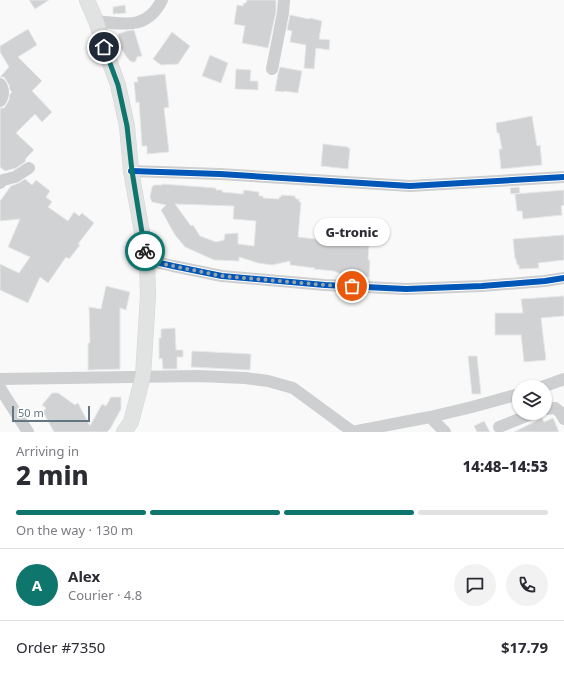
<!DOCTYPE html>
<meta charset="utf-8">
<style>
:root{--surface:#fff;--page:#f2f2f3;--text:#2b2b33;--muted:#7c7c81;--line:#e1e1e2;--accent:#0f766e}
body{margin:0;font-family:"Noto Sans",sans-serif;background:var(--page);color:var(--text);height:100vh;display:flex;flex-direction:column;font-size:15px;white-space:nowrap}
*{box-sizing:border-box;margin:0}
p{font-size:13px;color:var(--muted)}
.icon{flex:none;width:22px;height:22px;fill:none;stroke:currentColor;stroke-width:2;stroke-linecap:round;stroke-linejoin:round}
.map{position:relative;height:432px;overflow:hidden}
.details{display:flex;flex-direction:column;background:var(--surface);flex:1}
.details>*{flex:none}
.tools{position:absolute;left:512px;top:380px;display:grid;gap:8px}
.tools a{display:grid;place-items:center;width:40px;height:40px;border-radius:50%;background:var(--surface);box-shadow:0 1px 3px #0004;font-size:20px}
.scale{position:absolute;left:12px;bottom:10px;width:78px;box-sizing:border-box;padding-left:4px;border:2px solid #657683;border-top:0;font-size:11px;line-height:14px;white-space:nowrap;color:#657683;-webkit-text-stroke:3px #fff;paint-order:stroke}
.pin{position:absolute;display:grid;place-items:center;width:34px;height:34px;color:#fff;margin:-17px;border:2px solid #fff;border-radius:50%;box-shadow:0 1px 4px #0007}
.courier{position:absolute;display:grid;place-items:center;width:40px;height:40px;margin:-20px;border:3px solid #0f766e;border-radius:50%;background:#fff;color:#222;box-shadow:0 1px 5px #0007}
.bubble{position:absolute;height:28px;border-radius:14px;background:var(--surface);box-shadow:0 1px 3px #0004;font-size:13px;font-weight:800;line-height:28px;text-align:center}
.overview em{font-style:normal;font-weight:800}
.overview div{display:flex;flex-direction:column-reverse}
.overview{display:flex;align-items:center;justify-content:space-between;height:68px;padding:0 16px}
h1{font-size:26px;font-weight:800;line-height:30px}
.bar{display:grid;grid-template-columns:repeat(4,1fr);gap:6px 4px;align-content:center;height:48px;padding:0 16px}
.bar i{height:5px;border-radius:3px;background:var(--line)}
.bar .active{background:var(--accent)}
.bar p{grid-column:span 4}
.line{display:flex;align-items:center;gap:10px;padding:0 16px;border-top:1px solid var(--line)}
.line div{flex:1}
.round{display:grid;place-items:center;flex:none;width:42px;height:42px;border-radius:21px;background:var(--page)}
.map>svg:first-child{display:block}
.building{fill:#d0d2d3;stroke:#e8e8e8;fill-rule:evenodd}
.lines{fill:none;stroke-linecap:round;stroke-linejoin:round}
.major-casing{stroke:#d5d6d7;stroke-width:16}
.minor{stroke:#cecfd0;stroke-width:12}
.major{stroke:#e1e2e2;stroke-width:15}
.cycleway-casing{stroke:#fff;stroke-width:8}
.cycleway{stroke:#0057b8;stroke-width:6}
.done{stroke:#99a4ac;stroke-width:4;stroke-dasharray:0 7.2}
.route{stroke:#0f766e;stroke-width:5}
</style>
<div class="map">
<svg width="564" height="432" viewBox="0 0 564 432">
<rect width="100%" height="100%" fill="#f9f9f9"/>
<!-- building -->
<path class="building" d="M29,0h20l-14,9z
M247,0h29v12l-8,36 -26,-5 3,-17 -11,-2 3,-19 6,1 1,-3h2z
M125,5l1,8 -13,1v-7z
M290,15l19,4 1,-1 12,3 -3,18 11,1 -1,10 -13,-2 -2,21 -10,-1 2,-23 -16,-3 2,-11 -5,-1z
M28,29l9,16 -19,12 24,24 -10,10 20,21 -10,10 -7,-8 -19,19 18,17 -8,8 -1,4 -9,6 -11,3 -5,-4v-59h4l2,-3 3,-5 1,-6 2,-2 -2,-2 -1,-5 -3,-5 -2,-3h-4l9,-10 -9,-15v-6z
M134,30l8,26 -5,1 -1,3 -1,2h-3l-2,-1 -4,-5 -6,-9 -1,-5 -1,-8 9,-3z
M172,32l18,14 -12,18 -17,1 -8,-6z
M210,55l18,8 -7,20 -19,-7z
M280,67l22,4 -4,22 -14,-2v1l-9,-1 3,-17z
M236,69l15,1 -1,11h8v9l-23,-1z
M165,74l4,33 -5,1 5,44 -22,2v-8h-5l-3,-44 -3,1 -2,-21h4l-1,-5z
M532,116l5,30 3,-1 2,20 -41,4 -2,-20h3l-3,-16h-2l-1,-10z
M323,144l25,3v1l2,1 -2,20 -27,-3z
M25,179l7,6 4,-5 14,11 -4,6 6,5 -4,5 20,14 6,-9 5,4 3,-3 12,10 -16,21 2,1 -11,14 -3,-2 -18,26 -8,-6 -12,26 -28,-13v-26l19,9 11,-16 -22,-10 12,-28 -20,2v-20l11,-15 8,-3z
M162,184l54,4v2h6v2l21,2 1,-4 15,2v4h4v2l16,1v-2h2v-2l14,1v2h1v1h3v3h2l-3,35 33,4 -1,3 39,2 -1,14h2l-1,17 -24,-1 -11,-5 -20,-2 1,-1 -25,-3v-4l-18,4 -14,-2 -19,-6v4l-25,-1 -29,-13 -10,-12 -14,-25 5,-5 -14,-3 -2,-5 2,-10 2,-2h8zM175,204l59,2 -1,13 23,2 -2,25 -16,-2v-11l-13,1 -1,6 -8,2 -16,-6 -7,-11 -2,1z
M519,187l1,6 -9,1 -1,-6z
M564,190v15l-3,1 1,9 -39,4 -1,-8h-5l-2,-17z
M564,235v25l-26,3 1,5 -20,1v-4h-2l-1,-6h-1l-2,-20z
M106,286l24,6 -4,18 -6,-2v61l-32,1v-27h2l-1,-36 12,2z
M564,296v20l-23,2 5,42 -22,2 -3,-27h-26v-22h28l-2,-14z
M175,328l1,22h7v7h-6v12h-14l-1,-11 -3,1v-21h2v-9z
M192,351l59,3 -1,16 -59,-3z
M468,356h9l4,38h-9z
M52,393h6l17,12 3,-2 12,23 12,-22 4,2 5,-9h10v12l-11,20 -3,3h-53l-11,-20 3,-4 -4,-3z
M542,418l2,4 9,-4 6,14h-45z
M484,421l6,11h-13l-3,-6z"/>
<g class="lines">
<!-- major casing -->
<g class="major-casing">
<path id="major" d="M87,0l9,21 13,39 9,25 9,41 4,45 16,89 1,36 -5,80 -12,46 -7,10"/>
</g>
<!-- minor -->
<path class="minor" d="M96,21c29,3 51,9 66,-21
M272,69l11,-56 1,-13
M0,84c4,5 4,12 0,17
M131,171l89,3 190,12 154,-9
M0,183l3,-3 12,-3 14,-9
M147,260l26,6 49,10 103,9 81,4 76,-3 63,-5 19,-3
M0,379l198,-3 47,2 23,3 25,7 60,44
M542,387l22,-8
M0,388l28,44
M545,409l10,-1 5,4 4,7
M430,417l15,15
M499,427l35,-14
M352,432l78,-15 42,-10 47,-13"/>
<!-- major -->
<use href="#major" class="major"/>
<!-- cycleway casing -->
<g class="cycleway-casing">
<path id="cycleway" d="M131,171l89,3 190,12 154,-9
M147,260l26,6 49,10 103,9 81,4 76,-3 63,-5 19,-3"/>
</g>
<!-- cycleway -->
<use href="#cycleway" class="cycleway"/>
</g>
<g class="lines">
<!-- done -->
<path class="done" d="M145,251l2,9 26,6 49,10 103,9 27,1"/>
<!-- route -->
<path class="route" d="M104,47l14,38 9,41 5,45 13,80"/>
</g>
</svg>
<div class="tools">
<a><svg class="icon" aria-label="layers" viewBox="0 0 24 24"><path d="M12 4l9 5-9 5-9-5zM3 14l9 5 9-5"/></svg></a>
</div>
<div class="scale">50 m</div>
<div class="pin" style="left:352px;top:286px;background:#ea580c"><svg class="icon" aria-label="bag" viewBox="0 0 24 24"><path d="M5 8h14l-1 12H6zM9 8a3 3 0 0 1 6 0"/></svg></div>
<div class="pin" style="left:104px;top:47px;background:#1f2937"><svg class="icon" aria-label="home" viewBox="0 0 24 24"><path d="M3 11l9-7 9 7M6 9v11h12V9"/></svg></div>
<div class="courier" style="left:145px;top:251px"><svg class="icon" aria-label="bike" viewBox="0 0 24 24"><circle cx="6" cy="16" r="4"/><circle cx="18" cy="16" r="4"/><path d="M6 16l4-8h5l3 8M10 8l3 8H6M13 5h3"/></svg></div>
<div class="bubble" style="left:314px;top:218px;width:76px">G-tronic</div>
</div>
<section class="details">
<div class="overview"><div><h1>2 min</h1><p>Arriving in</p></div><em>14:48–14:53</em></div>
<div class="bar"><i class="active"></i><i class="active"></i><i class="active"></i><i></i><p>On the way · 130 m</p></div>
<div class="line" style="height:72px"><b class="round" style="background:var(--accent);color:#fff">A</b><div><b>Alex</b><p>Courier · 4.8</p></div><a class="round"><svg class="icon" aria-label="chat" viewBox="0 0 24 24"><path d="M4 5h16v11H9l-5 4z"/></svg></a><a class="round"><svg class="icon" aria-label="phone" viewBox="0 0 24 24"><path d="M5 4h4l2 5-3 2q2 4 5 5l2-3 5 2v4C11 20 4 13 5 4z"/></svg></a></div>
<div class="line" style="height:52px"><div>Order #7350</div><b>$17.79</b></div>
</section>
